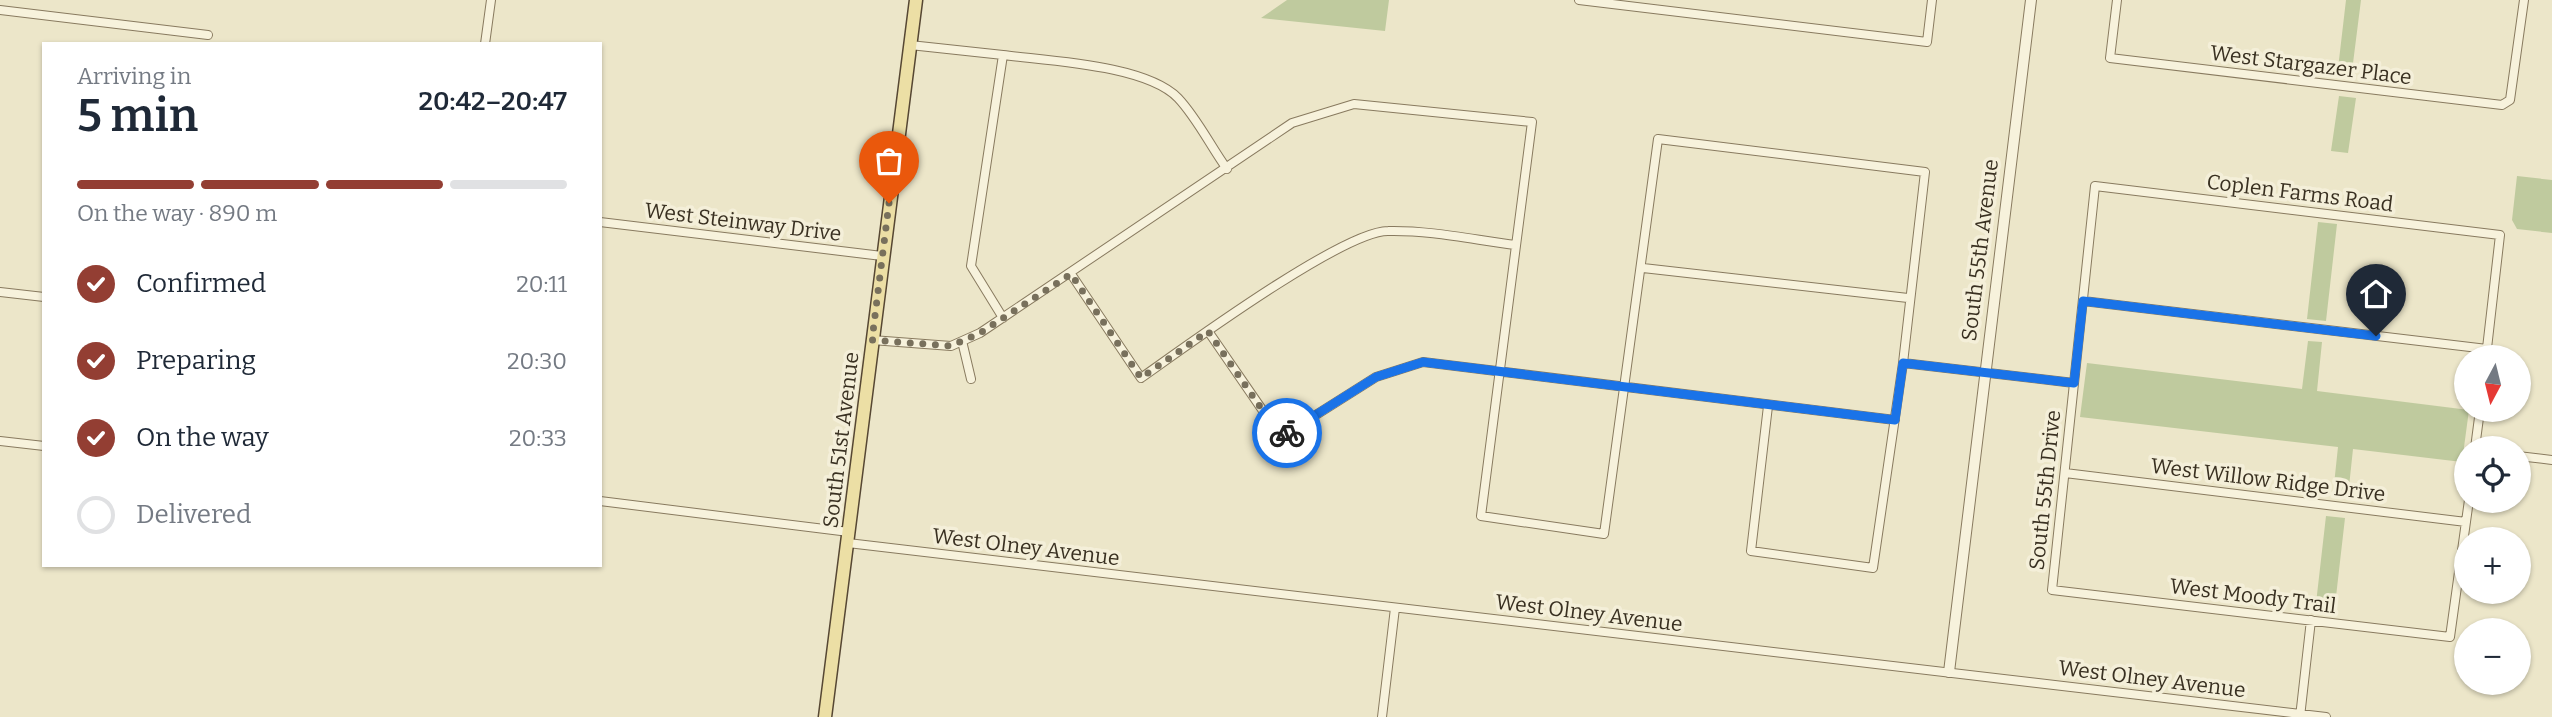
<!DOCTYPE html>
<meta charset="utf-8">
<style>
:root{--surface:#fff;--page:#f6f6f7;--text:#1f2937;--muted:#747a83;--line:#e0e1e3;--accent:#933e33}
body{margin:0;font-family:Bitter,serif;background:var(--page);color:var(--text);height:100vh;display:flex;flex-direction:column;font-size:26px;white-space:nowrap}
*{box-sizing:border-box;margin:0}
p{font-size:23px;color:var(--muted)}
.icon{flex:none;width:38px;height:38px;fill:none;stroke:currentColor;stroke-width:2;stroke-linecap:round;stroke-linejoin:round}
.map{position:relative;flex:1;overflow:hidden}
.sheet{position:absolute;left:42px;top:42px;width:560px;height:525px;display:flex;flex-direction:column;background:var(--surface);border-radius:0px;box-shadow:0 2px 5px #0004}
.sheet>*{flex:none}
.needle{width:46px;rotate:187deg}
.controls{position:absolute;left:2454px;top:345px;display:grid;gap:14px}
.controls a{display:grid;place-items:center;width:77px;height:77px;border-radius:50%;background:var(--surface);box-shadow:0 2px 5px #0004;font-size:35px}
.pin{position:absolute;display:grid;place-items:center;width:60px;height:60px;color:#fff;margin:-72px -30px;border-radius:50% 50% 50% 0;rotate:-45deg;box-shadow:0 0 7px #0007}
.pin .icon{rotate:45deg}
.courier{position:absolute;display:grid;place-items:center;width:70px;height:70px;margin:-35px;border:5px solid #1a73e8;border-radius:50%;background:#fff;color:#222;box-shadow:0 2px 9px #0007}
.headline em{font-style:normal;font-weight:600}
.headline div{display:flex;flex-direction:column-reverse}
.headline{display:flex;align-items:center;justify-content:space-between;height:119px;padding:0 35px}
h1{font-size:46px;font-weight:600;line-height:52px}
.bar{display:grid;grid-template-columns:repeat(4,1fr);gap:10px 7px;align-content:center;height:84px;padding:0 35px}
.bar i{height:9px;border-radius:5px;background:var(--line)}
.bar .current{background:var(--accent)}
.bar p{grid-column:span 4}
ol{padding:0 35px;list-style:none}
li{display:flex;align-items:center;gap:21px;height:77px}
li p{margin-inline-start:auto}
li .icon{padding:7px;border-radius:50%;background:var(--accent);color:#fff;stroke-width:4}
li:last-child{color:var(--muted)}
li i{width:38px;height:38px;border:4px solid var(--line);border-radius:50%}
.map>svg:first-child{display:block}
.green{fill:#bfca9e}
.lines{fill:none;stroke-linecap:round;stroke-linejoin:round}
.minor-casing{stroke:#887a5f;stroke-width:10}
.tertiary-casing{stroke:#887a5f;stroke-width:12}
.primary-casing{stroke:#564733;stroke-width:15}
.minor{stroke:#f7f2dc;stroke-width:8}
.tertiary{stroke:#f7f2dc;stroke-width:10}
.primary{stroke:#ecdfa5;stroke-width:12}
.done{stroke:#78705c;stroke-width:7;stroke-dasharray:0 12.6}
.route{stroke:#1a73e8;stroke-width:9}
.labels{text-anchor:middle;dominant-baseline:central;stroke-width:7;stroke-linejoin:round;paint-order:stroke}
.street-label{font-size:21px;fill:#393021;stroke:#f4efd9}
</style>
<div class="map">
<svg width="2552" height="717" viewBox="0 0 2552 717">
<rect width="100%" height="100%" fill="#ece6c9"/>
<!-- green -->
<path class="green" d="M1287,0h102l-4,31 -124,-13z
M2346,0h15l-10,79 -14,-2z
M2339,96l17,2 -8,55 -17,-2z
M2517,176l35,4v53l-35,-4 -5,-9z
M2318,222l19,2 -11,97 -19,-2z
M2308,341l14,1 -5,49 152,19 -7,52 -109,-13 -5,47 -15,-2 5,-47 -258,-30 7,-54 215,26z
M2326,516l19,2 -11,96 -19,-2z"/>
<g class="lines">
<!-- minor casing -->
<g class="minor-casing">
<path id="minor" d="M1579,0l348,42 5,-42
M2117,0l-7,58 392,47 8,-5 14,-100
M0,10l208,25
M485,44l6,-44
M910,45l93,10
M600,222l282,34
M1643,268l265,30
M1071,274l70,104c44,-31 202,-147 247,-147 42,-1 87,9 128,14
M0,292l44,5
M2083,301l404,48
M1003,318l-32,-52 32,-211c46,6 143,10 175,43 19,20 33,49 49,71
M1208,331l73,106 95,-60 47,-15 472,58
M872,340l79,6 29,-13 312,-210 62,-19 178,18 -51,394 123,18 54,-395 267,33 -22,191 -30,205 -122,-17 17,-145
M962,341l9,38
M1903,363l171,20
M0,441l44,5
M2475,448l5,-38
M2518,456l34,4
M2065,473l401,49
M2469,500l-19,137 -398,-47 43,-404 405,49 -14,122
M600,501l249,31
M848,543l1478,174
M1382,717l13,-109
M2300,717l11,-97"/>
</g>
<!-- tertiary casing -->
<g class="tertiary-casing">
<path id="tertiary" d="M1949,672l82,-672"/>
</g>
<!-- primary casing -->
<g class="primary-casing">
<path id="primary" d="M825,717l91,-717"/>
</g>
<!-- minor -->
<use href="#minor" class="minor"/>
<!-- tertiary -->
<use href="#tertiary" class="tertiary"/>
<!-- primary -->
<use href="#primary" class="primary"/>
</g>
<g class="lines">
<!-- done -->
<path class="done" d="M889,203l-17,137 79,6 29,-13 91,-59 70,104 67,-47 73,106 6,-4"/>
<!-- route -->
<path class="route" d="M1287,433l89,-56 47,-15 472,58 8,-57 171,20 9,-82 293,35"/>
</g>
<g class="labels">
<!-- street labels -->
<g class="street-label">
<text transform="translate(2311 65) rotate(7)">West Stargazer Place</text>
<text transform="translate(2300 193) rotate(7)">Coplen Farms Road</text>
<text transform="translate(743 222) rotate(7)">West Steinway Drive</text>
<text transform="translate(1980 250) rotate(-83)">South 55th Avenue</text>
<text transform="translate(841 440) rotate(-83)">South 51st Avenue</text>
<text transform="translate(2268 480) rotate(7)">West Willow Ridge Drive</text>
<text transform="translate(2045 490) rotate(-84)">South 55th Drive</text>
<text transform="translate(1026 547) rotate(7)">West Olney Avenue</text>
<text transform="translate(2253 596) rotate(7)">West Moody Trail</text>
<text transform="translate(1589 613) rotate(7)">West Olney Avenue</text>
<text transform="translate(2152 679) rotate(7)">West Olney Avenue</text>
</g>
</g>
</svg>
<div class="controls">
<a><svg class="needle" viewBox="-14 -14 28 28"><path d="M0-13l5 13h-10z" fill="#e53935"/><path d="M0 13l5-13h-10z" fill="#747a83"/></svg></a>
<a><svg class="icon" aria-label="locate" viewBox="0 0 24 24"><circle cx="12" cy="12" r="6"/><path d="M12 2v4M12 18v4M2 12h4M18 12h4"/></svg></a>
<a>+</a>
<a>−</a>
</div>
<div class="pin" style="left:889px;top:203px;background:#ea580c"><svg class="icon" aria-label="bag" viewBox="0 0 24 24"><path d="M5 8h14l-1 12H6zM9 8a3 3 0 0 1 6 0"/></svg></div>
<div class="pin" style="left:2376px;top:336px;background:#1f2937"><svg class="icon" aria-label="home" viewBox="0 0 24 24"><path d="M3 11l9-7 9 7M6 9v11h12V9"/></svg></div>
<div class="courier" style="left:1287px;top:433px"><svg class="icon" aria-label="bike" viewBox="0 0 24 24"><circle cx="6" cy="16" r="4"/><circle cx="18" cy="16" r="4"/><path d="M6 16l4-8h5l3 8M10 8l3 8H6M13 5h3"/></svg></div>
<section class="sheet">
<div class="headline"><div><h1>5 min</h1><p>Arriving in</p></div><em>20:42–20:47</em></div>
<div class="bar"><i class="current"></i><i class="current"></i><i class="current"></i><i></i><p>On the way · 890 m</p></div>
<ol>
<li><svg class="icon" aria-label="check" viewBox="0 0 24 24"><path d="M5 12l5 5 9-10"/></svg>Confirmed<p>20:11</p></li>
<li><svg class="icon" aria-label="check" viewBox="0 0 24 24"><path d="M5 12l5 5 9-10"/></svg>Preparing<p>20:30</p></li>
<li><svg class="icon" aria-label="check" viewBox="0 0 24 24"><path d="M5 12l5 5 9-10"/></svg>On the way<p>20:33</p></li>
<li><i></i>Delivered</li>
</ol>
</section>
</div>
